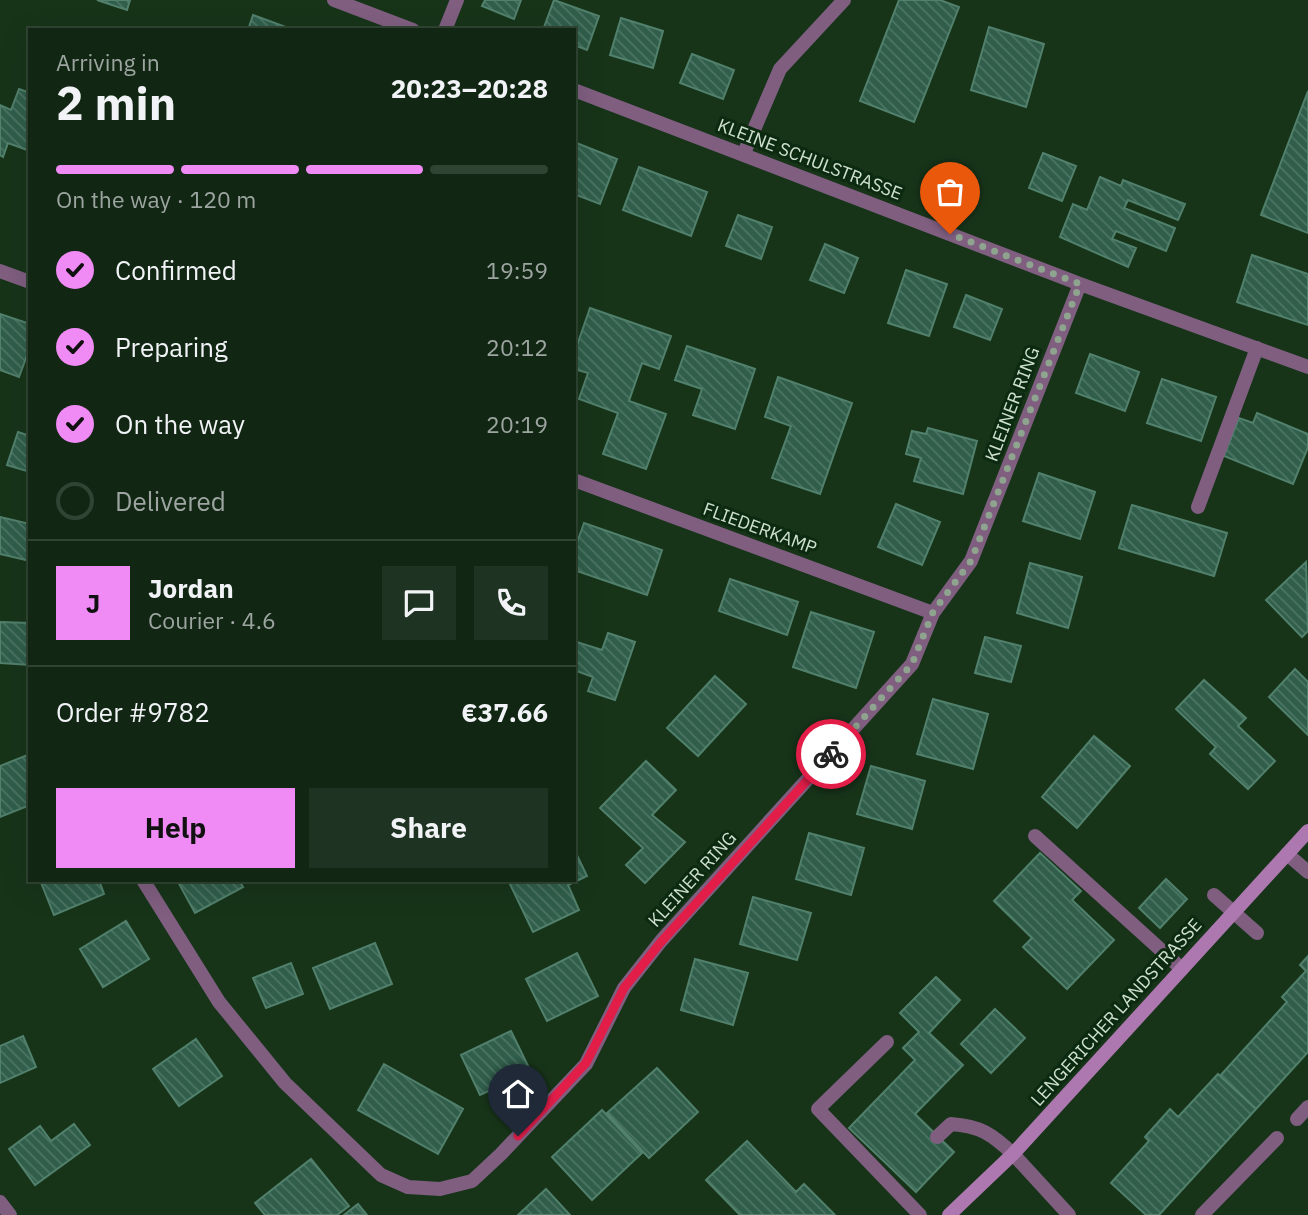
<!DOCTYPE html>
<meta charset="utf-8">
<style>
:root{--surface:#112713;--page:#1e3321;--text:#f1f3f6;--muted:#9ca5a0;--line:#304433;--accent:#f08bf5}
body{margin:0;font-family:"IBM Plex Sans",sans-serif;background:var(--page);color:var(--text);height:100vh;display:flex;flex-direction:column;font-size:26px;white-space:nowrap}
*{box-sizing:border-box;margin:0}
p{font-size:23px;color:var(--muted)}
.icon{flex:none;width:38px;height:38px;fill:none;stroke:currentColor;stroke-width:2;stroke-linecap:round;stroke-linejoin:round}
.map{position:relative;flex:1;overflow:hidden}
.sheet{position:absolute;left:28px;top:28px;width:548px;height:854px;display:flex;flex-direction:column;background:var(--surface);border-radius:0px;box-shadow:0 7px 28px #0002,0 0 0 2px var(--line)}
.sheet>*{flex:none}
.pin{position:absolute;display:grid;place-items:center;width:60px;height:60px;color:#fff;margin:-72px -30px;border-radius:50% 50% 50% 0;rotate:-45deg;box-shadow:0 0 7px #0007}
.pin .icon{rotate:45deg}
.courier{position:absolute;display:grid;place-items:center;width:70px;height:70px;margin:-35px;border:5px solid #e11d48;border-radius:50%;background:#fff;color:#222;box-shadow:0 2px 9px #0007}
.head em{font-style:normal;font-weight:800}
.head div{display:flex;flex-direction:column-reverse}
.head{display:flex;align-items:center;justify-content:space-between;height:119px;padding:0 28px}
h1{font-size:46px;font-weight:800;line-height:52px}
.bar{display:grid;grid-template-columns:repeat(4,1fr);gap:10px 7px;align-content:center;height:84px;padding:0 28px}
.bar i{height:9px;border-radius:5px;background:var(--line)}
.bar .active{background:var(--accent)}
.bar p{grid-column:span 4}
.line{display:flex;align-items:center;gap:18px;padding:0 28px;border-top:2px solid var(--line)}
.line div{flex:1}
.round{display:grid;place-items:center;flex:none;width:74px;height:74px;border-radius:0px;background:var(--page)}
ol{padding:0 28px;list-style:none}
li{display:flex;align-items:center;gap:21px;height:77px}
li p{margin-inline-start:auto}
li .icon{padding:7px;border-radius:50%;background:var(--accent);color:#111;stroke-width:4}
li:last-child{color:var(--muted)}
li i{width:38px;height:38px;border:4px solid var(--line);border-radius:50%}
.action{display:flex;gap:14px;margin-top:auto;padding:14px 28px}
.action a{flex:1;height:80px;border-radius:0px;background:var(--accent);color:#111;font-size:28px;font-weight:800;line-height:80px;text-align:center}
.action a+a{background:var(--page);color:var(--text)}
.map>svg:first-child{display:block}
.building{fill:url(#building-back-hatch);stroke:#51806c;stroke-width:2}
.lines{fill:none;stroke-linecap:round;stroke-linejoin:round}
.lane{stroke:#7f5e80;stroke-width:14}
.street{stroke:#7f5e80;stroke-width:14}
.secondary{stroke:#ad78af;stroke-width:14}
.done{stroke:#8ea48f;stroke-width:7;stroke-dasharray:0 12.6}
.route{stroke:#e11d48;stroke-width:9}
.labels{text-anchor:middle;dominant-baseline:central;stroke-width:6;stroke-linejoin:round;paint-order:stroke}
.street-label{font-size:18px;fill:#cee0ce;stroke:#0c2a0f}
</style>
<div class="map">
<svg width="1308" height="1215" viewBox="0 0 1308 1215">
<defs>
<pattern id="building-back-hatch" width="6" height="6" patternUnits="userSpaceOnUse" patternTransform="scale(1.75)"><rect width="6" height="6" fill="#305e4b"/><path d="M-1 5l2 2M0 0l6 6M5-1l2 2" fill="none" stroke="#4d7564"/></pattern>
</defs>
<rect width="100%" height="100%" fill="#173419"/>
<!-- building -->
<path class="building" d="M97,0h33l-3,10z
M485,0h36l-7,19 -32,-13z
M554,0l45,16 -12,34 -13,-5v-15h-31z
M899,0h41l19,7 -45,115 -54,-21z
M253,15l33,12 -1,3h-37z
M621,18l42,13 -10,37 -43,-13z
M989,27l55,17 -18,63 -55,-17z
M692,54l42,16 -11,29 -43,-16z
M19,89l11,4v58l-22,-8 -5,14 -3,-2v-50l11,5z
M1308,91v142l-47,-18z
M574,142l43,17 -17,45 -26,-10z
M1043,153l33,13 -14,35 -33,-13z
M639,167l68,25 -16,44 -68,-26z
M1100,177l21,9 2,-6 62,24 -7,16 -50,-20 -4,8 51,20 -9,23 -50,-20 -4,8 24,9 -8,19 -68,-30 13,-33 14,6z
M738,215l34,12 -11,32 -35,-13z
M825,244l33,14 -14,35 -34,-13z
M1252,255l56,19v51l-71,-23z
M906,270l41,14 -18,52 -41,-13z
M966,295l36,14 -12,31 -36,-13z
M590,308l81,28 -12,33 -17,-6 -13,38 37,13 -20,55 -43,-15 15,-41 -39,-14 9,-26 -14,-4v-15z
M0,314l30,10v23l-11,30 -19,-7z
M687,346l68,23 -20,60 -42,-14 9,-26 -27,-9z
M1090,354l49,18 -14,39 -49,-18z
M778,377l74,26 -32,91 -48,-16 19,-52 -26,-9z
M1162,379l54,18 -15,44 -54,-18z
M1257,413l51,21v13l-15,37 -69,-28 15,-38 14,5z
M928,428l49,13 -14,53 -49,-13 7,-23 -15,-4 6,-23 14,3z
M18,432l12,4v36l-23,-7z
M1039,473l56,19 -15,47 -57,-18z
M896,504l44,18 -18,43 -44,-18z
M1132,505l95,28 -13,43 -95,-28z
M0,517l30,7v37l-30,-7z
M584,523l78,27 -15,45 -73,-25v-19z
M1306,562l2,69 -6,6 -36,-37z
M1030,563l52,14 -14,51 -51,-15z
M730,579l68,23 -11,33 -68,-24z
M811,612l63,20 -18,56 -63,-21z
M0,622l30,1v42l-30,-2z
M608,633l27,9 -20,58 -27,-9 5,-14 -19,-7v-29l28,9z
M985,637l36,9 -10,36 -36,-9z
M1295,669l13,13v53l-39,-38z
M715,676l31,28 -48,52 -31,-28z
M1204,680l42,38 -8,8 37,35 -27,28 -38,-35 6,-7 -40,-38z
M933,699l55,15 -15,55 -56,-15z
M1094,736l36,30 -53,62 -35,-31z
M30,754v51l-30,12v-51z
M646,761l30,29 -24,25 33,27 -40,41 -19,-18 17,-17 -43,-40z
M871,766l54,15 -13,48 -55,-15z
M809,833l55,15 -13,47 -55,-16z
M574,849l13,27 -19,9 11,25 -46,22 -25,-52h66z
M1040,853l41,38 -9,9 42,40 -47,49 -44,-42 9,-9 -38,-37z
M1166,879l21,20 -27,29 -21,-20z
M40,880h59l5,14 -50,21z
M177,880h62l4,7 -48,26z
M753,897l58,16 -14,47 -57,-16z
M126,921l23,38 -46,28 -23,-38z
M375,943l17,41 -62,25 -17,-41z
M577,953l21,43 -51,25 -21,-42z
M1308,956v96l-52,57 -36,-33 67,-74 -5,-5 24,-26 -6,-6z
M695,959l53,14 -15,52 -52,-15z
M291,963l12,31 -37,14 -13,-30z
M936,977l24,23 -31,33 34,32 -48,49 39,38 -38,40 -67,-64 66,-68 -12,-12 16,-16 -19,-19z
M995,1009l30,29 -34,35 -30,-29z
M511,1031l20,41 -51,23 -19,-40z
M23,1036l13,31 -36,16v-37z
M196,1039l26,37 -43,30 -26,-37z
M384,1064l79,45 -25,45 -80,-44z
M657,1068l41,44 -49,46 -42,-45z
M1218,1074l38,35 -97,106h-13l-35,-32 38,-42 -4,-4 25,-28 8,8z
M602,1110l40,43 -50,47 -40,-43z
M74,1124l16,21 -55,40 -26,-36 31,-23 11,15z
M747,1141l49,51 8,-8 31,31h-95l-34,-35z
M311,1159l38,47 -12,9h-72l-10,-12z
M546,1189l24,26h-52z
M358,1204l9,11h-23z"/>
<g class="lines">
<!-- lane -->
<path class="lane" d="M445,30l12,-30
M1198,507l59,-159
M1035,836l147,133
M1287,854l21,18
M1214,895l43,38
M887,1042l-69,67 102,106
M1297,1119l11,-12
M937,1137l14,-13c29,2 41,10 62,30
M1202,1215l75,-77"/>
<!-- street -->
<path class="street" d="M334,0l79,30
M574,90l506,194 228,83
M744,153l36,-84 64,-69
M0,271l30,11
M574,480l359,133
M143,880l76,122 66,81 96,92 27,12 32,2 32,-8 29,-27 85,-90 38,-76 37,-47 251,-277 21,-51 38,-52 109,-277
M1013,1154l56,61
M0,1202l10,13"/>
<!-- secondary -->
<path class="secondary" d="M949,1215l64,-61 295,-323"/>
</g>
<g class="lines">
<!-- done -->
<path class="done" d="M831,754l81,-90 21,-52 38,-51 109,-277 -130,-50"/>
<!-- route -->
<path class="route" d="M518,1136l68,-73 38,-75 37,-46 170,-188"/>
</g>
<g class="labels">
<!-- street labels -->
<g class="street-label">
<text transform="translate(810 159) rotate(21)">KLEINE SCHULSTRASSE</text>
<text transform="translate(1012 404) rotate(-69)">KLEINER RING</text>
<text transform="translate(760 528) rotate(20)">FLIEDERKAMP</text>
<text transform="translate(692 879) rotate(-48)">KLEINER RING</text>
<text transform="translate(1116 1012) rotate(-48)">LENGERICHER LANDSTRASSE</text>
</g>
</g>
</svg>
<div class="pin" style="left:950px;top:234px;background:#ea580c"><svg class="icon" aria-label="bag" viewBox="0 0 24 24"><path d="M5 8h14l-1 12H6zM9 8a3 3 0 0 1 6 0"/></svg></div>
<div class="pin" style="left:518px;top:1136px;background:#1f2937"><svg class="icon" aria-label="home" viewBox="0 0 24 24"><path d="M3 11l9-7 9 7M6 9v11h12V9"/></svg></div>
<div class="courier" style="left:831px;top:754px"><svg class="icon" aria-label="bike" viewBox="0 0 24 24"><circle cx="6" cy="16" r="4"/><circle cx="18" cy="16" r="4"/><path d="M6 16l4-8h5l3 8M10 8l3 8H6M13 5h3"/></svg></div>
<section class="sheet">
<div class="head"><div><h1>2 min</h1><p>Arriving in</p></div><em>20:23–20:28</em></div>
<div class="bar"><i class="active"></i><i class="active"></i><i class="active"></i><i></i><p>On the way · 120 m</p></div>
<ol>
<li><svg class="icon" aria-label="check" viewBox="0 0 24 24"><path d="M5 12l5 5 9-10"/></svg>Confirmed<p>19:59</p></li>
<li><svg class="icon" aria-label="check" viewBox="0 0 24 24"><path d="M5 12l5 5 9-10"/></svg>Preparing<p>20:12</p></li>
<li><svg class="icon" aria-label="check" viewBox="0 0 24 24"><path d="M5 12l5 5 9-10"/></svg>On the way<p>20:19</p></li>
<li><i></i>Delivered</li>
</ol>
<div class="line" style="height:126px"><b class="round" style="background:var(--accent);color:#111">J</b><div><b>Jordan</b><p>Courier · 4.6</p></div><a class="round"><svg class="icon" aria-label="chat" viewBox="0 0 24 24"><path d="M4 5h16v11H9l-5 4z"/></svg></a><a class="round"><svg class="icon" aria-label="phone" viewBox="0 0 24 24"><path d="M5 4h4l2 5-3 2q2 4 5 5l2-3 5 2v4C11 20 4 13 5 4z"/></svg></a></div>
<div class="line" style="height:91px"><div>Order #9782</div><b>€37.66</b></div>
<div class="action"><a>Help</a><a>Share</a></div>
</section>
</div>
